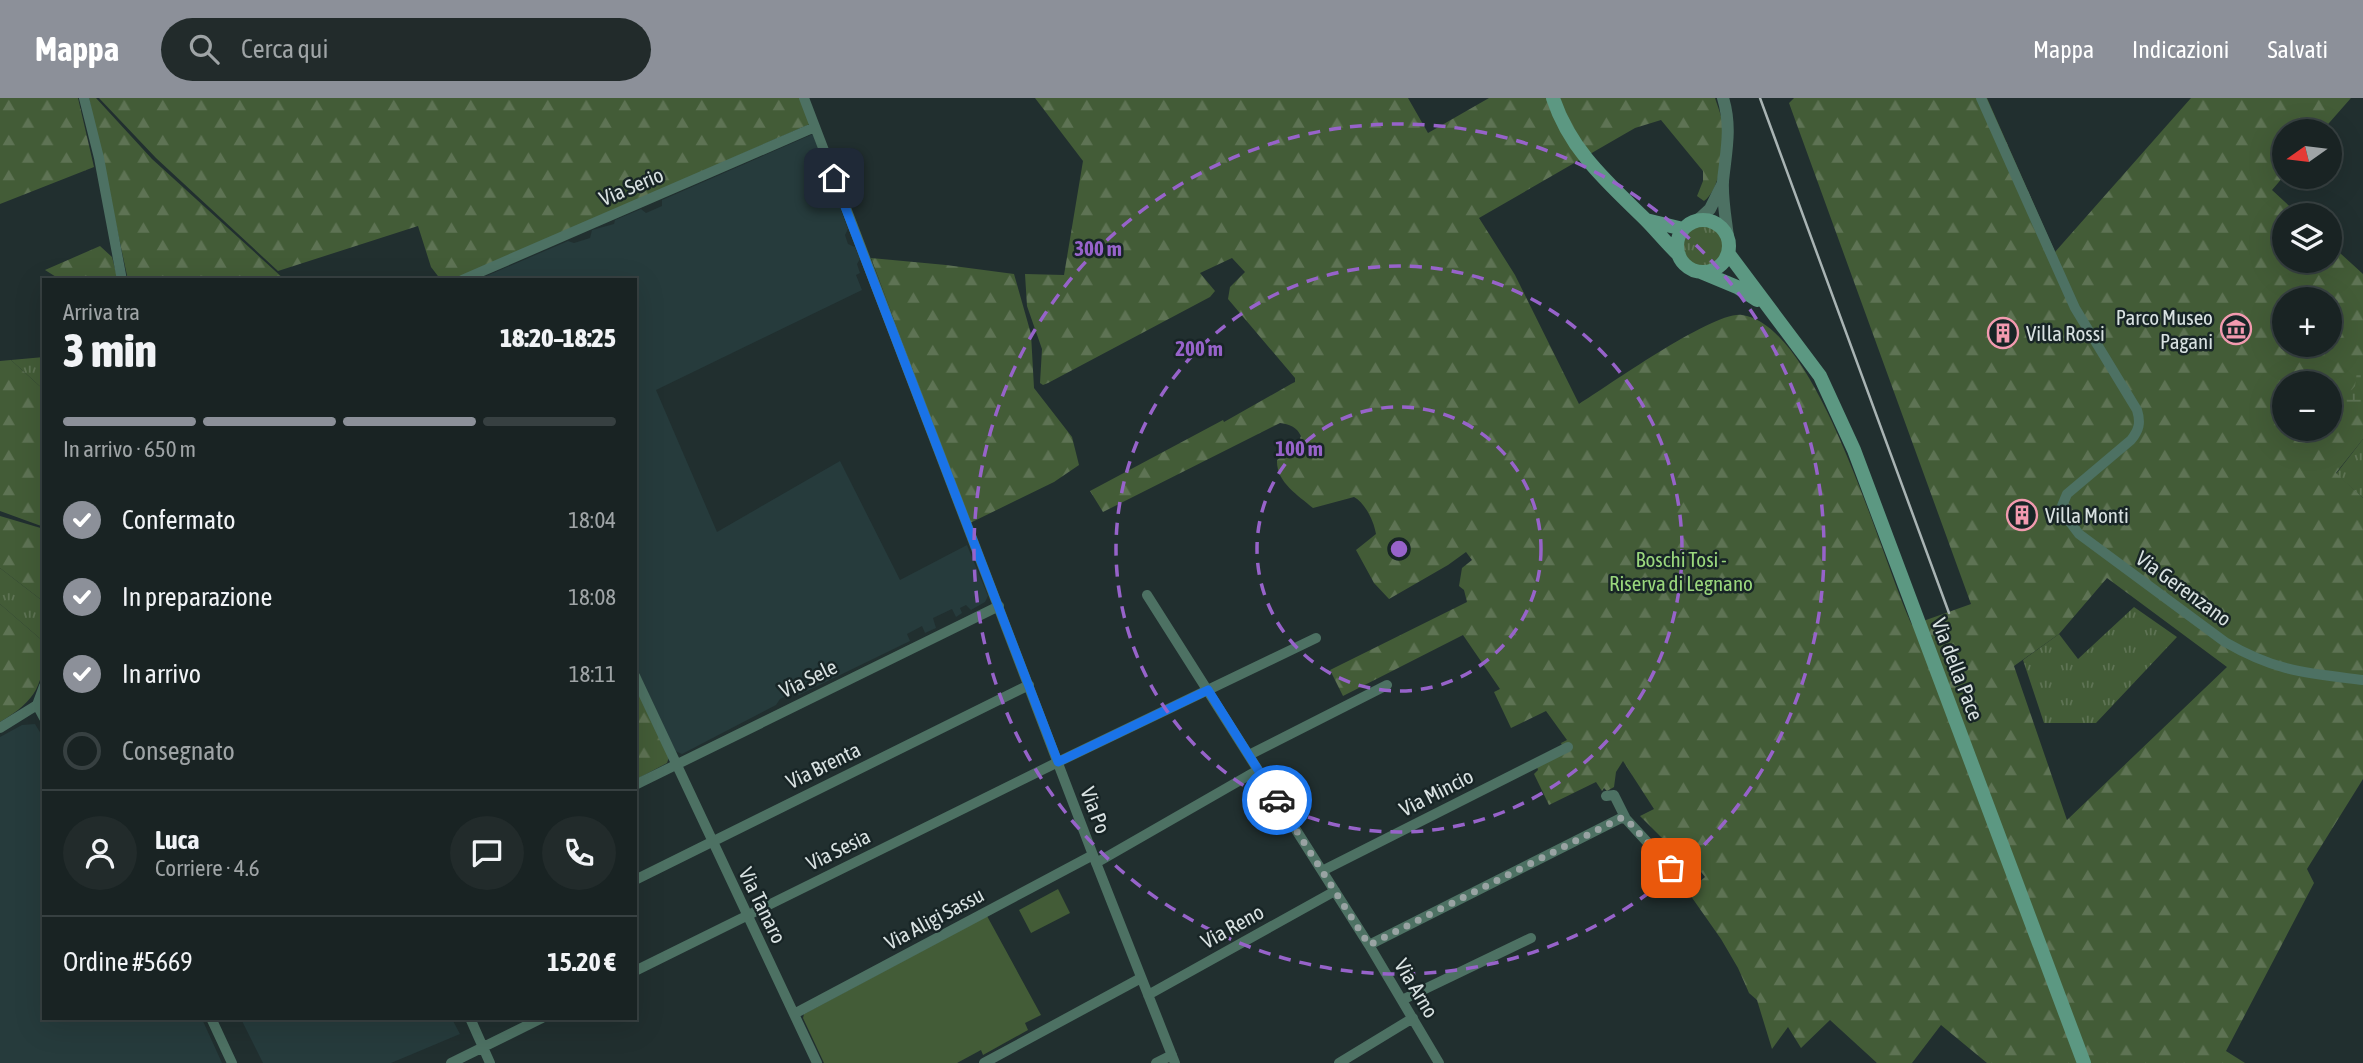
<!DOCTYPE html>
<html lang="it">
<meta charset="utf-8">
<style>
:root{--surface:#192323;--page:#222b2b;--text:#f1f3f6;--muted:#9fa4a6;--line:#374041;--accent:#8c9099}
body{margin:0;font-family:"Asap Condensed",sans-serif;background:var(--page);color:var(--text);height:100vh;display:flex;flex-direction:column;font-size:26px;white-space:nowrap}
*{box-sizing:border-box;margin:0}
p{font-size:23px;color:var(--muted)}
.icon{flex:none;width:38px;height:38px;fill:none;stroke:currentColor;stroke-width:2;stroke-linecap:round;stroke-linejoin:round}
.map{position:relative;flex:1;overflow:hidden}
.panel{position:absolute;left:42px;top:180px;width:595px;height:742px;display:flex;flex-direction:column;background:var(--surface);border-radius:0px;box-shadow:0 7px 28px #0002,0 0 0 2px var(--line)}
.panel>*{flex:none}
.needle{width:46px;rotate:256deg}
.fabs{position:absolute;left:2272px;top:21px;display:grid;gap:14px}
.fabs a{display:grid;place-items:center;width:70px;height:70px;border-radius:50%;background:var(--surface);box-shadow:0 7px 28px #0002,0 0 0 2px var(--line);font-size:35px}
.pin{position:absolute;display:grid;place-items:center;width:60px;height:60px;color:#fff;margin:-30px;border-radius:14px;box-shadow:0 4px 10px #0006}
.courier{position:absolute;display:grid;place-items:center;width:70px;height:70px;margin:-35px;border:5px solid #1a73e8;border-radius:50%;background:#fff;color:#222;box-shadow:0 2px 9px #0007}
.summary em{font-style:normal;font-weight:800}
.summary div{display:flex;flex-direction:column-reverse}
.summary{display:flex;align-items:center;justify-content:space-between;height:119px;padding:0 21px}
h1{font-size:46px;font-weight:800;line-height:52px}
.bar{display:grid;grid-template-columns:repeat(4,1fr);gap:10px 7px;align-content:center;height:84px;padding:0 21px}
.bar i{height:9px;border-radius:5px;background:var(--line)}
.bar .on{background:var(--accent)}
.bar p{grid-column:span 4}
.line{display:flex;align-items:center;gap:18px;padding:0 21px;border-top:2px solid var(--line)}
.line div{flex:1}
.round{display:grid;place-items:center;flex:none;width:74px;height:74px;border-radius:37px;background:var(--page)}
ol{padding:0 21px;list-style:none}
li{display:flex;align-items:center;gap:21px;height:77px}
li p{margin-inline-start:auto}
li .icon{padding:7px;border-radius:50%;background:var(--accent);color:#fff;stroke-width:4}
li:last-child{color:var(--muted)}
li i{width:38px;height:38px;border:4px solid var(--line);border-radius:50%}
header{display:flex;align-items:center;gap:42px;box-sizing:border-box;height:98px;padding:0 35px;background:var(--accent);color:#fff}
header strong{font-size:33px}
nav{display:flex;gap:38px;margin-inline-start:auto;font-size:24px}
.search{width:490px;height:63px;background:var(--page);display:flex;align-items:center;gap:18px;box-sizing:border-box;padding:0 24px;border-radius:38px;color:var(--muted);font-size:26px}
.map>svg:first-child{display:block}
.built{fill:#263b3c}
.grass{fill:url(#grass-tufts)}
.forest{fill:url(#forest-firs);fill-rule:evenodd}
.wetland{fill:url(#wetland-marsh)}
.pitch{fill:#435c37}
.lines{fill:none;stroke-linecap:round;stroke-linejoin:round}
.minor{stroke:#4d7163;stroke-width:10}
.tertiary{stroke:#4d7163;stroke-width:12}
.secondary{stroke:#5c9882;stroke-width:14}
.rail{stroke:#a9b4b4;stroke-width:2.5}
.done{stroke:#99a3a3;stroke-width:7;stroke-dasharray:0 12.6}
.route{stroke:#1a73e8;stroke-width:9}
.ring{fill:none;stroke:#9763ca;stroke-width:3.5;stroke-dasharray:12 9}
.labels{text-anchor:middle;dominant-baseline:central;stroke-width:5;stroke-linejoin:round;paint-order:stroke}
.street-label{font-size:21px;fill:#d9e2e2;stroke:#182526}
.poi-label{font-size:21px;fill:#d9e2e2;stroke:#182526;text-anchor:start}
.park-label{font-size:21px;fill:#9ad77d;stroke:#182526}
.centre{fill:#9763ca;stroke:#182526;stroke-width:3.5}
.ring-label{font-size:21px;text-anchor:middle;font-weight:bold;fill:#9763ca;stroke:#182526;stroke-width:5;stroke-linejoin:round;paint-order:stroke}
</style>
<header>
<strong>Mappa</strong>
<div class="search"><svg class="icon" aria-label="search" viewBox="0 0 24 24"><circle cx="10" cy="10" r="6"/><path d="M15 15l6 6"/></svg>Cerca qui</div>
<nav><a>Mappa</a><a>Indicazioni</a><a>Salvati</a></nav>
</header>
<div class="map">
<svg width="2363" height="965" viewBox="0 0 2363 965">
<defs>
<pattern id="grass-tufts" width="24" height="20" patternUnits="userSpaceOnUse" patternTransform="scale(1.75)"><rect width="24" height="20" fill="#435c37"/><path d="M3 7l-1-3M5 7V3M7 7l1-3M15 17l-1-3M17 17v-4M19 17l1-3" fill="none" stroke="#5e7354"/></pattern>
<pattern id="forest-firs" width="22" height="20" patternUnits="userSpaceOnUse" patternTransform="scale(1.75)"><rect width="22" height="20" fill="#435c37"/><path d="M5 1l3.5 6h-7zM16 11l3.5 6h-7z" fill="#5e7354"/></pattern>
<pattern id="wetland-marsh" width="20" height="14" patternUnits="userSpaceOnUse" patternTransform="scale(1.75)"><rect width="20" height="14" fill="#435c37"/><path d="M1 5h8M5 5V1M11 12h8M15 12V8" fill="none" stroke="#5e7354"/></pattern>
</defs>
<rect width="100%" height="100%" fill="#212f2f"/>
<!-- built -->
<path class="built" d="M813,36l35,95 -3,6 3,9 7,3 5,12 -3,5 3,9 -4,2 6,15 -206,100 61,142 123,-71 60,119 67,-35 21,51 -3,6 -14,8 -5,-5 -6,3 2,5 -6,4 -4,-8 -19,9 3,10 -11,5 -3,-7 -15,8 3,7 -111,54 -6,-2 -13,6 -4,6 -94,49 -7,-3 -40,-87v-384h-158l91,-39 6,2 16,-5 2,-8 22,-6 1,-4 26,-11 5,4 16,-7v-6z
M35,626l9,15v279l158,1 20,44h-222v-326l22,-12z
M241,921h211l8,15 -69,29h-128z"/>
<!-- grass -->
<path class="grass" d="M1682 147a21 21 0 1 1 42 0a21 21 0 1 1-42 0Z
M44,259v33l-33,-30z
M2363,341v59l-27,-24z
M0,470l44,34v40l-44,-38z
M2134,509l43,30 -81,86h-52l-21,-63 36,-26 19,25z"/>
<!-- forest -->
<path class="forest" d="M0,0h78l16,69 -94,37z
M89,0h7l56,61 133,121h-157z
M99,0h701l10,26 -348,153 -21,3 -10,-13 -13,-41 -140,45 -122,-113z
M1035,0h373l20,35 61,-35h226c3,9 7,19 8,28 2,19 -2,64 -19,75l-7,-5 6,-15v-10l-42,-51 -26,8 -156,90 36,57 64,129c29,-18 134,-93 163,-89 77,10 139,245 170,310l59,-21 -182,-501 5,-5h193l68,154 136,-154h160l-29,33h-38v45l-12,14 27,25h-15v46h45v-18l34,31v165l-27,34 27,25v281l-56,90 7,14 -88,168 19,12h-258l-46,-38 -29,38h-35l-47,-43 -29,28 -13,-21 -16,22 -15,-49 -8,-7 -11,-25 -17,-29 -33,-47 17,-15 -16,-21 -11,9 -15,-26 -23,-23 14,-7 -31,-48 -7,11 -2,15 -7,4 -3,-3 -2,3 -6,-9 -47,23 -15,-31 4,-4 -1,-3 28,-15 -4,-9 6,-3 -21,-29 -35,17 -17,-36 6,-3 -37,-54 -120,61 -13,-26 137,-68 -3,-12 -5,-4 3,-18 10,-8 -6,-8 -18,13 -59,34 -15,-16 -18,-33 20,-16c-2,-13 -11,-31 -22,-37l-41,11c-15,-13 -37,-26 -36,-48l21,-17 3,-7c-4,-9 -12,-12 -21,-13l-177,89 -13,-21 133,-71 1,2 67,-38 4,-2v-4l-67,-79 2,-12 15,-15 -13,-14 -32,15 15,18 -5,6 -162,86 -5,2 -3,-2 2,-34 -15,-43 -2,-32 39,1 19,-114zM2284,201h45v46h-45zM2284,285h45v46h-45zM2107,480l120,89 -160,153 -53,-154 45,-32z
M100,148l12,11 6,23h-57l-16,-10z
M871,160l75,7 68,9 17,60 3,54 38,49 7,28 -25,17 -84,41z
M11,262l33,30v137l-44,-16v-150z
M0,418l44,13v73l-44,-34z
M0,506l44,38c0,43 -7,58 -44,80z
M635,581l34,78 -2,6 -32,17z"/>
<!-- wetland -->
<path class="wetland" d="M2363,264v47l-5,6 -9,3 -7,-4 -2,-10 15,-18 3,-22z"/>
<!-- pitch -->
<path class="pitch" d="M1058,791l12,24 -39,20 -12,-23z
M987,818l54,99 -16,8 3,7 -45,25 -2,-5 -24,13h-133l-21,-45 1,-4z"/>
<g class="lines">
<!-- minor -->
<path class="minor" d="M84,0l15,60 23,122
M804,0l289,757 82,208
M1981,0l94,210 62,102c4,13 2,20 -6,30l-64,54 -5,12 2,8 15,20 146,108c52,30 81,31 138,38
M462,182l353,-153
M1147,497l222,350 70,118
M635,578l182,387
M37,607l7,13
M0,630l37,-23 7,-19
M1249,657l138,-70
M635,687l364,-179
M1606,698l8,-1 12,24 45,49
M1096,765l162,-93
M1322,773l246,-124
M635,782l394,-195
M1369,847l252,-127 5,1
M635,873l423,-209 258,-124
M1148,897l187,-104
M1402,902l129,-62
M794,916l299,-159
M211,920l21,45
M470,920l20,45
M451,965l91,-45
M984,965l157,-85
M1156,965l16,-8
M1339,965l74,-45"/>
<!-- tertiary -->
<path class="tertiary" d="M1723,0c9,29 3,54 0,83 -1,18 3,38 5,56
M1697,123l13,-12 13,-26"/>
<!-- secondary -->
<path class="secondary" d="M1553,0c17,52 54,84 92,121 12,12 22,25 34,36
M1646,122l37,9
M1677 148a26 26 0 1 1 52 0a26 26 0 1 1-52 0Z
M1728,155l92,123 34,74 230,613
M1701,174l36,15 20,13"/>
<!-- rail -->
<path class="rail" d="M1760,0l189,515"/>
</g>
<g class="lines">
<!-- done -->
<path class="done" d="M1277,702l92,145 252,-127 5,1 45,49"/>
<!-- route -->
<path class="route" d="M834,80l224,584 150,-72 69,110"/>
</g>
<!-- distance rings -->
<g class="ring">
<circle cx="1399" cy="451" r="142"/>
<circle cx="1399" cy="451" r="283"/>
<circle cx="1399" cy="451" r="425"/>
</g>
<!-- icons -->
<defs>
<g id="museum-ring" transform="scale(1.575)"><circle r="9.5" fill="#182526" stroke="#f29aaf" stroke-width="1.5"/><path d="M0-6L6-3V-2H-6V-3ZM-5-1h2V3h-2ZM-1-1h2V3h-2ZM3-1h2V3H3ZM-6 4H6V6H-6Z" fill="#f29aaf"/></g>
<g id="building-ring" transform="scale(1.575)"><circle r="9.5" fill="#182526" stroke="#f29aaf" stroke-width="1.5"/><path d="M-4-6H4V6H1V3H-1V6H-4ZM-2.5-4.3h1.7v1.8h-1.7ZM.8-4.3h1.7v1.8H.8ZM-2.5-1h1.7V.8h-1.7ZM.8-1h1.7V.8H.8Z" fill="#f29aaf"/></g>
</defs>
<g fill-rule="evenodd">
<use href="#museum-ring" x="2236" y="231"/>
<use href="#building-ring" x="2003" y="235"/>
<use href="#building-ring" x="2022" y="417"/>
</g>
<g class="labels">
<!-- street labels -->
<g class="street-label">
<text transform="translate(631 88) rotate(-23)">Via Serio</text>
<text transform="translate(2184 490) rotate(36)">Via Gerenzano</text>
<text transform="translate(1958 571) rotate(69)">Via della Pace</text>
<text transform="translate(808 580) rotate(-26)">Via Sele</text>
<text transform="translate(823 667) rotate(-26)">Via Brenta</text>
<text transform="translate(1436 694) rotate(-27)">Via Mincio</text>
<text transform="translate(1096 712) rotate(69)">Via Po</text>
<text transform="translate(838 751) rotate(-26)">Via Sesia</text>
<text transform="translate(763 807) rotate(64)">Via Tanaro</text>
<text transform="translate(934 820) rotate(-28)">Via Aligi Sassu</text>
<text transform="translate(1232 828) rotate(-29)">Via Reno</text>
<text transform="translate(1417 890) rotate(59)">Via Arno</text>
</g>
<!-- poi labels -->
<g class="poi-label">
<text x="2213" y="219" text-anchor="end">Parco Museo<tspan x="2213" dy="24">Pagani</tspan></text>
<text x="2026" y="235">Villa Rossi</text>
<text x="2045" y="417">Villa Monti</text>
</g>
<!-- park labels -->
<g class="park-label">
<text x="1681" y="461">Boschi Tosi -<tspan x="1681" dy="24">Riserva di Legnano</tspan></text>
</g>
</g>
<circle cx="1399" cy="451" r="10" class="centre"/>
<g class="ring-label">
<text x="1098" y="158">300 m</text>
<text x="1199" y="258">200 m</text>
<text x="1299" y="358">100 m</text>
</g>
</svg>
<div class="fabs">
<a><svg class="needle" viewBox="-14 -14 28 28"><path d="M0-13l5 13h-10z" fill="#e53935"/><path d="M0 13l5-13h-10z" fill="#9fa4a6"/></svg></a>
<a><svg class="icon" aria-label="layers" viewBox="0 0 24 24"><path d="M12 4l9 5-9 5-9-5zM3 14l9 5 9-5"/></svg></a>
<a>+</a>
<a>−</a>
</div>
<div class="pin" style="left:1671px;top:770px;background:#ea580c"><svg class="icon" aria-label="bag" viewBox="0 0 24 24"><path d="M5 8h14l-1 12H6zM9 8a3 3 0 0 1 6 0"/></svg></div>
<div class="pin" style="left:834px;top:80px;background:#1f2937"><svg class="icon" aria-label="home" viewBox="0 0 24 24"><path d="M3 11l9-7 9 7M6 9v11h12V9"/></svg></div>
<div class="courier" style="left:1277px;top:702px"><svg class="icon" aria-label="car" viewBox="0 0 24 24"><path d="M5 17H2v-5l4-1 3-4h7l3 4 3 1v5h-3M9 17h6M6 11h13"/><circle cx="7" cy="17" r="2"/><circle cx="17" cy="17" r="2"/></svg></div>
<section class="panel">
<div class="summary"><div><h1>3 min</h1><p>Arriva tra</p></div><em>18:20–18:25</em></div>
<div class="bar"><i class="on"></i><i class="on"></i><i class="on"></i><i></i><p>In arrivo · 650 m</p></div>
<ol>
<li><svg class="icon" aria-label="check" viewBox="0 0 24 24"><path d="M5 12l5 5 9-10"/></svg>Confermato<p>18:04</p></li>
<li><svg class="icon" aria-label="check" viewBox="0 0 24 24"><path d="M5 12l5 5 9-10"/></svg>In preparazione<p>18:08</p></li>
<li><svg class="icon" aria-label="check" viewBox="0 0 24 24"><path d="M5 12l5 5 9-10"/></svg>In arrivo<p>18:11</p></li>
<li><i></i>Consegnato</li>
</ol>
<div class="line" style="height:126px"><a class="round"><svg class="icon" aria-label="person" viewBox="0 0 24 24"><circle cx="12" cy="8" r="4"/><path d="M4 21q1-7 8-7t8 7"/></svg></a><div><b>Luca</b><p>Corriere · 4.6</p></div><a class="round"><svg class="icon" aria-label="chat" viewBox="0 0 24 24"><path d="M4 5h16v11H9l-5 4z"/></svg></a><a class="round"><svg class="icon" aria-label="phone" viewBox="0 0 24 24"><path d="M5 4h4l2 5-3 2q2 4 5 5l2-3 5 2v4C11 20 4 13 5 4z"/></svg></a></div>
<div class="line" style="height:91px"><div>Ordine #5669</div><b>15.20 €</b></div>
</section>
</div>
